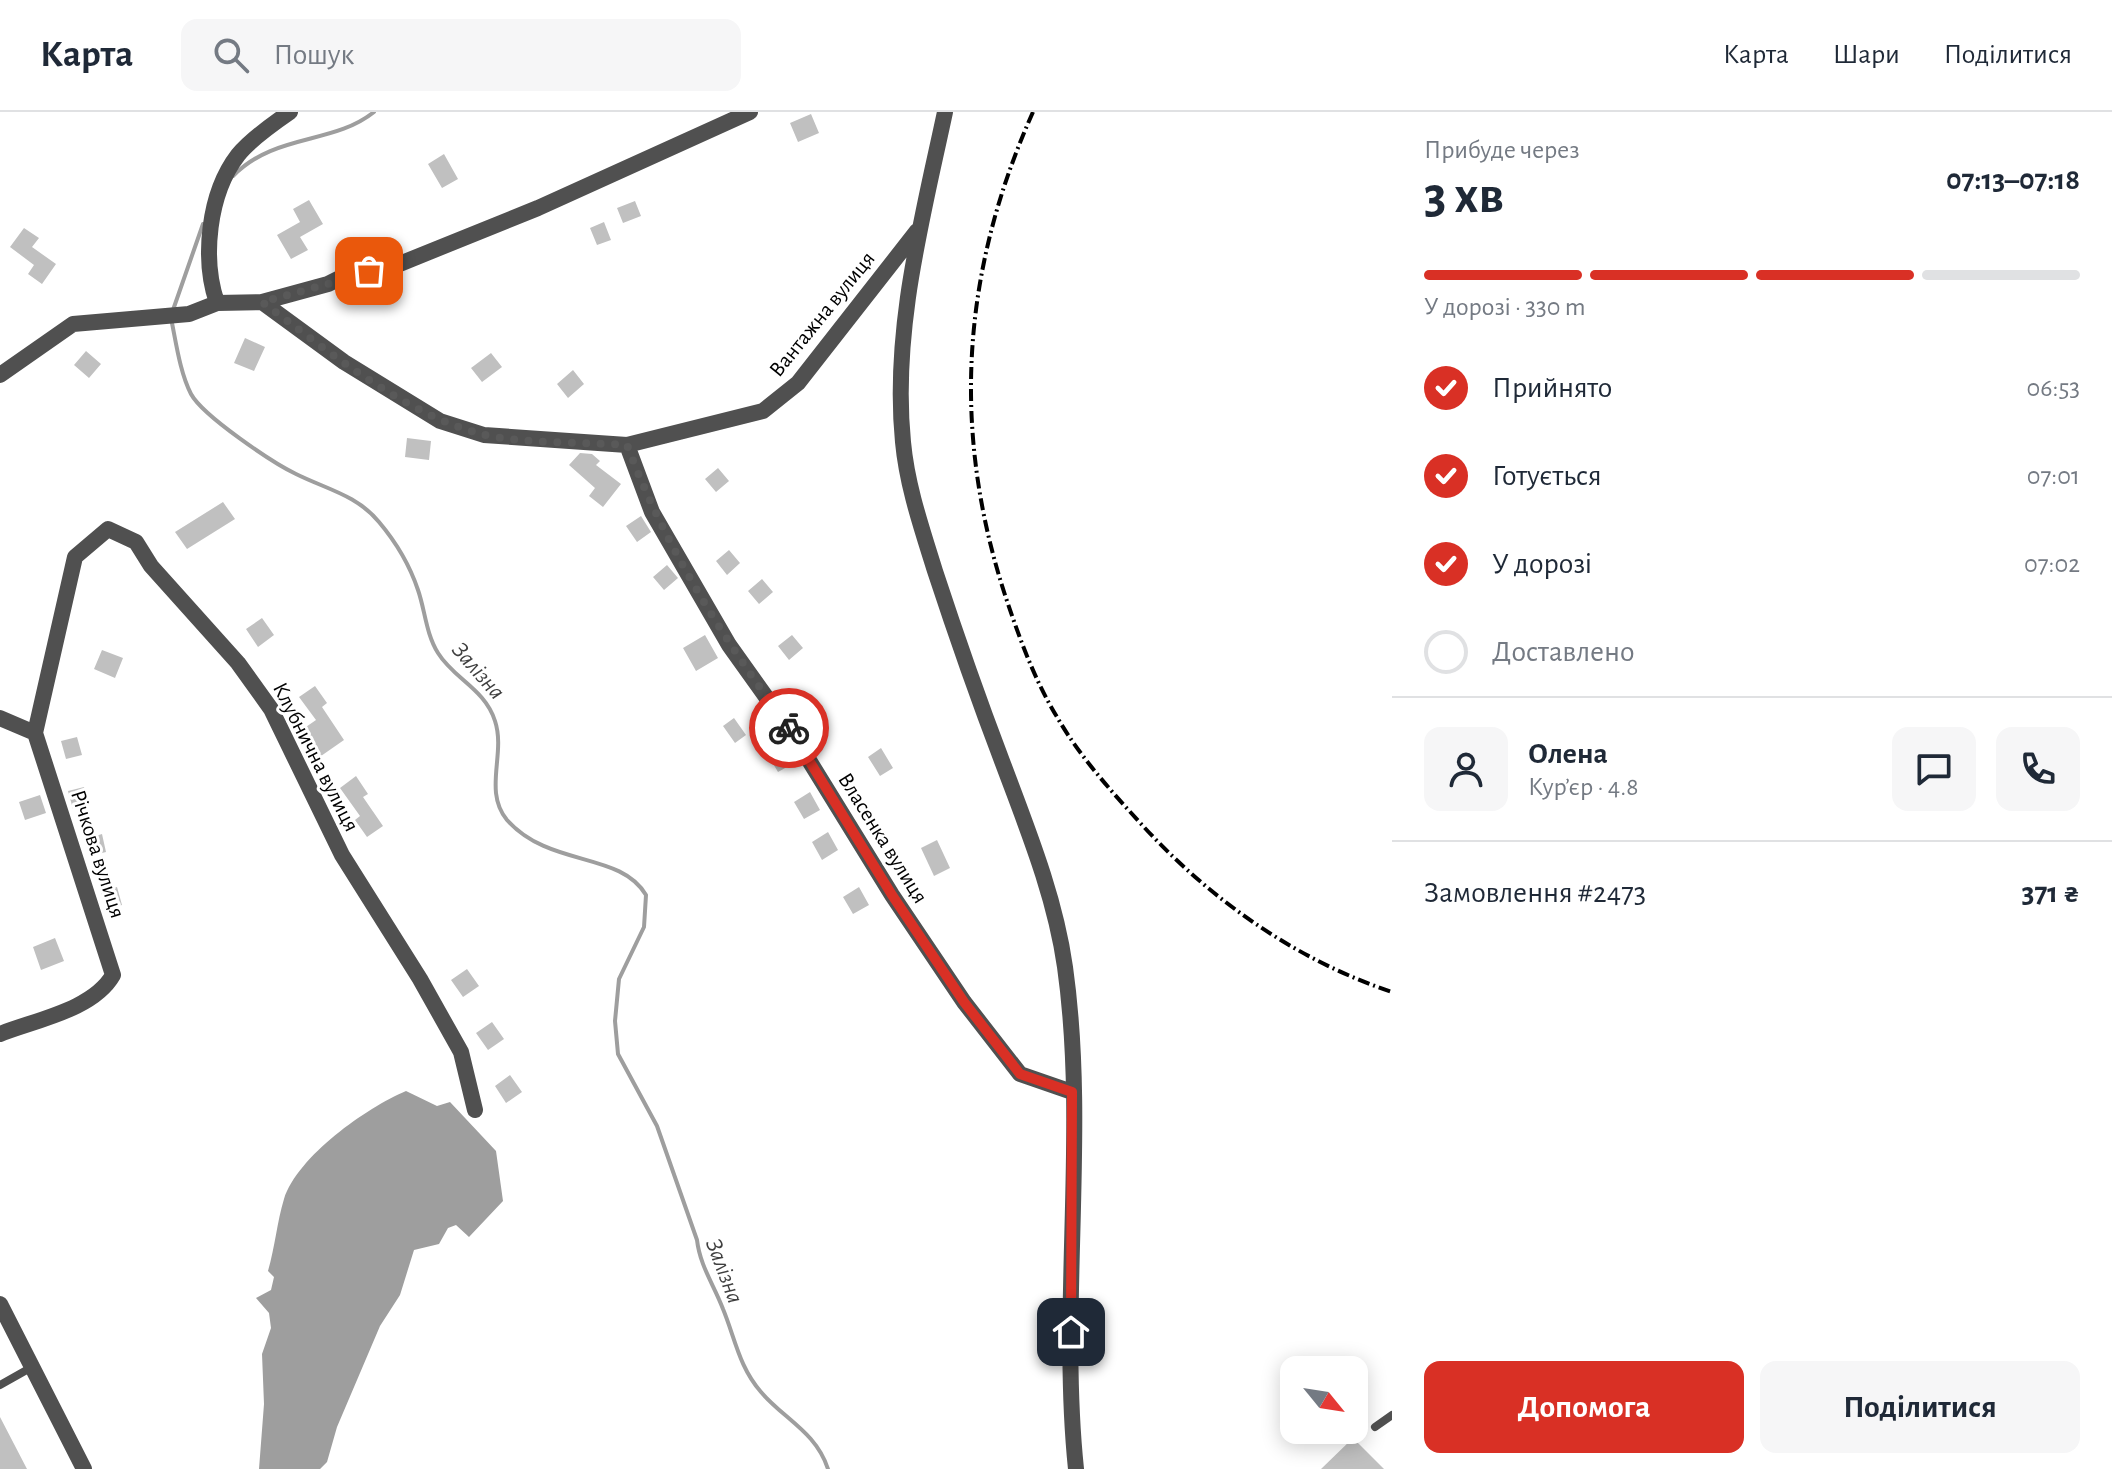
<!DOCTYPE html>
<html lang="uk">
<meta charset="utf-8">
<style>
:root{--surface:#fff;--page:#f6f6f7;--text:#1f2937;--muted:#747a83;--line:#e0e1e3;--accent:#d93025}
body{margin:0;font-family:"Alegreya Sans",sans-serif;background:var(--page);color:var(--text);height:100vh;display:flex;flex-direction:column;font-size:30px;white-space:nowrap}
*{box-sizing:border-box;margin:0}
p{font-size:26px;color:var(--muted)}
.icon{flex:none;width:44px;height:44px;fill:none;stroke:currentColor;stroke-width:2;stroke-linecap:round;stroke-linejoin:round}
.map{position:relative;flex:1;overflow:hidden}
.side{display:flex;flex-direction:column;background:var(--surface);width:720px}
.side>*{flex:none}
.needle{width:52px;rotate:120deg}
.tools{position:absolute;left:1280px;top:1244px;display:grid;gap:16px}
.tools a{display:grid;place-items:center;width:88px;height:88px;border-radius:16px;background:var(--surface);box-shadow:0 4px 20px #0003;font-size:40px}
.pin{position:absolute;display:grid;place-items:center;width:68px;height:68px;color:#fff;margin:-34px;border-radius:16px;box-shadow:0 4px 12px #0006}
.courier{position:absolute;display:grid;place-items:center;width:80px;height:80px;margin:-40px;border:6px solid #d93025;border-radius:50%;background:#fff;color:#222;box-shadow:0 2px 10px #0007}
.overview em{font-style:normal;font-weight:700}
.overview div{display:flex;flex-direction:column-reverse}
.overview{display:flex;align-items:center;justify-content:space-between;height:136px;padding:0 32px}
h1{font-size:52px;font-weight:700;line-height:60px}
.bar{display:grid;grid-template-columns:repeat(4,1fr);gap:12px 8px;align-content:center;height:96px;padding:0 32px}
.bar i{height:10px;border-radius:6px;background:var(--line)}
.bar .selected{background:var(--accent)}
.bar p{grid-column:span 4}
.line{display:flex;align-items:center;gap:20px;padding:0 32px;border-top:2px solid var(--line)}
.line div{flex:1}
.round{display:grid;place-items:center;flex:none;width:84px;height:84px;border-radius:16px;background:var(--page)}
ol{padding:0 32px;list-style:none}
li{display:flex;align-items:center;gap:24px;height:88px}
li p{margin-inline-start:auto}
li .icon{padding:8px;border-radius:50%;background:var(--accent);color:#fff;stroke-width:4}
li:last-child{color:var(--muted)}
li i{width:44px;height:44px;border:4px solid var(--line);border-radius:50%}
.cta{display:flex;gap:16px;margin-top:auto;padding:16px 32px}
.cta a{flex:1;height:92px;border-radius:16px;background:var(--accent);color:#fff;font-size:32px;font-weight:700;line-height:92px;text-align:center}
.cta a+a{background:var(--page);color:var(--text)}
header{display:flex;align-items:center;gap:48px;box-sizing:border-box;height:112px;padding:0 40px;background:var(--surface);border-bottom:2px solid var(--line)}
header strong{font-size:38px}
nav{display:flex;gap:44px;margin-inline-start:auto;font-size:28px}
.search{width:560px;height:72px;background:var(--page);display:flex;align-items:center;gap:20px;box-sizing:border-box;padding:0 28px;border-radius:16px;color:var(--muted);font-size:30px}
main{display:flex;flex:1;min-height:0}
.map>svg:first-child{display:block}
.water{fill:#9e9e9e}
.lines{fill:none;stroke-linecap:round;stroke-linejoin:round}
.stream{stroke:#9e9e9e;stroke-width:4}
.building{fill:#c0c0c0}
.service{stroke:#505050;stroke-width:8}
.minor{stroke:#505050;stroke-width:16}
.rail{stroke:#000;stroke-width:4;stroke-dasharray:12 4 2 4;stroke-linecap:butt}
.done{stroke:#595959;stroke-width:8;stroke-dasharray:0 14.4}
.route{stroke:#d93025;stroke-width:10}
.labels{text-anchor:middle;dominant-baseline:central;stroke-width:6;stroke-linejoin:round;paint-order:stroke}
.street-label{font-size:22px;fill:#000;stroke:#fff}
.water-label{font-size:24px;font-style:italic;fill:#3f3f3f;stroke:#fff}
</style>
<header>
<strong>Карта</strong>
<div class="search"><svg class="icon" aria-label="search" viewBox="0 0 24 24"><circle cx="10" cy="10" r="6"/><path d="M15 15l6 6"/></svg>Пошук</div>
<nav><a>Карта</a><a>Шари</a><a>Поділитися</a></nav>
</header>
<main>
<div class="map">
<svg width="1392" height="1357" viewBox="0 0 1392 1357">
<rect width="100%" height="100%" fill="#fff"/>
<!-- water -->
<path class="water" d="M406,979l31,15 13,-4 46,49 7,50 -34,36 -13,-12 -8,3 -9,16 -25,6 -14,45 -20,31 -43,101 -10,35 -7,7h-61l5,-65 -2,-50 9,-26 -2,-15 -13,-15 15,-8 3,-13 -6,-6c7,-24 9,-49 16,-72 14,-43 82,-91 122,-108z"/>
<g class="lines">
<!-- stream -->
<path class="stream" d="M233,64c42,-43 100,-31 141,-64
M173,198l30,-86
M171,206c5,24 9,55 20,76 12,22 82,69 105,80 30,15 61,21 83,48 16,19 31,44 39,68 7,20 8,44 20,63 16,26 47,36 57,68 11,33 -12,70 12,99 43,48 113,31 139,75l-2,32 -25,52 -4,42 3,33 39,72 40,114c3,26 17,45 26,69 12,29 16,58 38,83 23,27 55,40 67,77"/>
</g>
<!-- building -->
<path class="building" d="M811,2l8,19 -21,9 -8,-19z
M444,42l14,25 -16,9 -14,-24z
M309,88l14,24 -23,13 8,13 -17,9 -14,-24 23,-13 -7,-13z
M635,89l6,15 -18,7 -6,-15z
M604,110l7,18 -14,5 -7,-17z
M24,116l15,10 -7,9 24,17 -14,20 -14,-10 6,-9 -24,-18z
M245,226l20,9 -11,24 -20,-8z
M86,239l15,13 -12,14 -15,-13z
M491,241l11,14 -20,15 -11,-14z
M573,258l11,14 -16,14 -11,-14z
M407,326l24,3 -2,19 -24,-3z
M580,341l12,1 8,7 -4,4 25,19 -18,23 -14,-11 6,-8 -26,-23z
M718,356l11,13 -13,11 -11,-13z
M223,390l12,17 -48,30 -12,-17z
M641,404l10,16 -14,10 -11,-16z
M729,438l11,13 -13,12 -11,-14z
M667,453l11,13 -14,12 -11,-13z
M762,467l11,13 -14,12 -11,-13z
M262,506l12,17 -16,12 -12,-18z
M705,523l13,23 -22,13 -13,-23z
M792,523l11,13 -14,12 -11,-14z
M102,538l21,8 -8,20 -21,-9z
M315,574l12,17 -5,4 22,33 -23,16 -18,-27 13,-9 -17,-23z
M734,606l12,17 -11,8 -12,-17z
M77,625l5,18 -16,4 -5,-18z
M784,633l10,18 -16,9 -10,-17z
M881,636l12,20 -13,8 -12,-19z
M356,664l12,18 -5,3 20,29 -16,11 -12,-17 5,-4 -20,-28z
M84,675l5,18 -16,4 -5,-18z
M810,680l10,18 -16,9 -10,-17z
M40,683l6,18 -21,7 -6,-18z
M828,720l10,18 -16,10 -10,-18z
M102,722l4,18 -16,4 -4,-17z
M937,728l13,28 -16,8 -13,-28z
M117,775l5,18 -16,4 -5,-17z
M859,775l10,18 -16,9 -10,-17z
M55,826l9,23 -23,9 -8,-23z
M467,857l12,17 -16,11 -12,-17z
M492,910l12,17 -16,11 -12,-17z
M510,963l12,17 -16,11 -11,-17z
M0,1305l27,52h-27z
M1353,1326l31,31h-63z"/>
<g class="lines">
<!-- service -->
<path class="service" d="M0,1273l32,-18
M1375,1315l17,-12"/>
<!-- minor -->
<path class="minor" d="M945,0c-23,108 -53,219 -42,330 4,44 19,87 32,129 21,64 43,127 67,190 25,67 53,135 63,206 23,163 -6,338 11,502
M262,190l66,-18 24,-12 40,-5 146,-59 212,-96
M217,191c-15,-44 -9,-109 21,-148 12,-15 36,-32 52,-43
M0,263l73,-51 116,-10 28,-11 45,-1 82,60 96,59 44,14 143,10 136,-34 35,-28 119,-152
M627,333l25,67 77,133 65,91 98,159 72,107 56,72 52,18
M0,606l35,15
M35,621l40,-176 33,-28 28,13 15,24 87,97 33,46 71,146 78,124 41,73 14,58
M0,922c35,-14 93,-24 113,-59l-78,-242
M0,1192l84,165"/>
<!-- rail -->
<path class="rail" d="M1033,0c-71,159 -82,317 -28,483 14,42 29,84 52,122 23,40 55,75 86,109 68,74 153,134 249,166"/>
</g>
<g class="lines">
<!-- done -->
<path class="done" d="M369,159l-17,1 -24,12 -66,18c65,48 140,111 219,132 38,10 105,8 146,11 39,104 96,193 162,283"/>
<!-- route -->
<path class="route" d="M789,616l103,167 72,107 56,72 52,18 -1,240"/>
</g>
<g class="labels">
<!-- street labels -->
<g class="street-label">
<text transform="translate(822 202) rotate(-51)">Вантажна вулиця</text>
<text transform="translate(316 645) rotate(63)">Клубнична вулиця</text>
<text transform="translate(883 726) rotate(58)">Власенка вулиця</text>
<text transform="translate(98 742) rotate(72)">Річкова вулиця</text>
</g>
<!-- water labels -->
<g class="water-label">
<text transform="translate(478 559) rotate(49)">Залізна</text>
<text transform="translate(724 1159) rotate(69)">Залізна</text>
</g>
</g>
</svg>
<div class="tools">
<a><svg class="needle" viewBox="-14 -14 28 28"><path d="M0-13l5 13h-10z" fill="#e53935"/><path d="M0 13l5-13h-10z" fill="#747a83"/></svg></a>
</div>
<div class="pin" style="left:369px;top:159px;background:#ea580c"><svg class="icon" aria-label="bag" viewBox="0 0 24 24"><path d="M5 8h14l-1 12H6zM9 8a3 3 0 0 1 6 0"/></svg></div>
<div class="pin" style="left:1071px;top:1220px;background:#1f2937"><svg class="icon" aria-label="home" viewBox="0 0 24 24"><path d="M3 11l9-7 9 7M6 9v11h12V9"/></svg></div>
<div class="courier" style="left:789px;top:616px"><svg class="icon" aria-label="bike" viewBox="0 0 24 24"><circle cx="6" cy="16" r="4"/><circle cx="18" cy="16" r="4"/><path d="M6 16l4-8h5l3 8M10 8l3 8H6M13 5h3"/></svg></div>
</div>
<section class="side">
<div class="overview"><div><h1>3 хв</h1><p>Прибуде через</p></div><em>07:13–07:18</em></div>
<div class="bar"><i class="selected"></i><i class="selected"></i><i class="selected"></i><i></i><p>У дорозі · 330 m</p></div>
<ol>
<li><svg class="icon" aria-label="check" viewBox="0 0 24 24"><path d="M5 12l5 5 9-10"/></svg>Прийнято<p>06:53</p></li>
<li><svg class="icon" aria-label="check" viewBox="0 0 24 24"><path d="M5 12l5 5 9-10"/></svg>Готується<p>07:01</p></li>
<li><svg class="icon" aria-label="check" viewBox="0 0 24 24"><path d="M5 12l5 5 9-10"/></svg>У дорозі<p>07:02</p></li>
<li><i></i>Доставлено</li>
</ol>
<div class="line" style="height:144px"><a class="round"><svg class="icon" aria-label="person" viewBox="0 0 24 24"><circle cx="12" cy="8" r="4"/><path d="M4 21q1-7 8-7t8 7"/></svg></a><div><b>Олена</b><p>Кур’єр · 4.8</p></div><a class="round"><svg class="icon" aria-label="chat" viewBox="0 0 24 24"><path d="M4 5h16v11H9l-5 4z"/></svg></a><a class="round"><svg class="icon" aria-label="phone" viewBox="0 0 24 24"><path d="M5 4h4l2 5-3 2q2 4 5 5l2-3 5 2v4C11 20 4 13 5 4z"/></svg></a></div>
<div class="line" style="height:104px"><div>Замовлення #2473</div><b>371 ₴</b></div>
<div class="cta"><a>Допомога</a><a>Поділитися</a></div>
</section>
</main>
